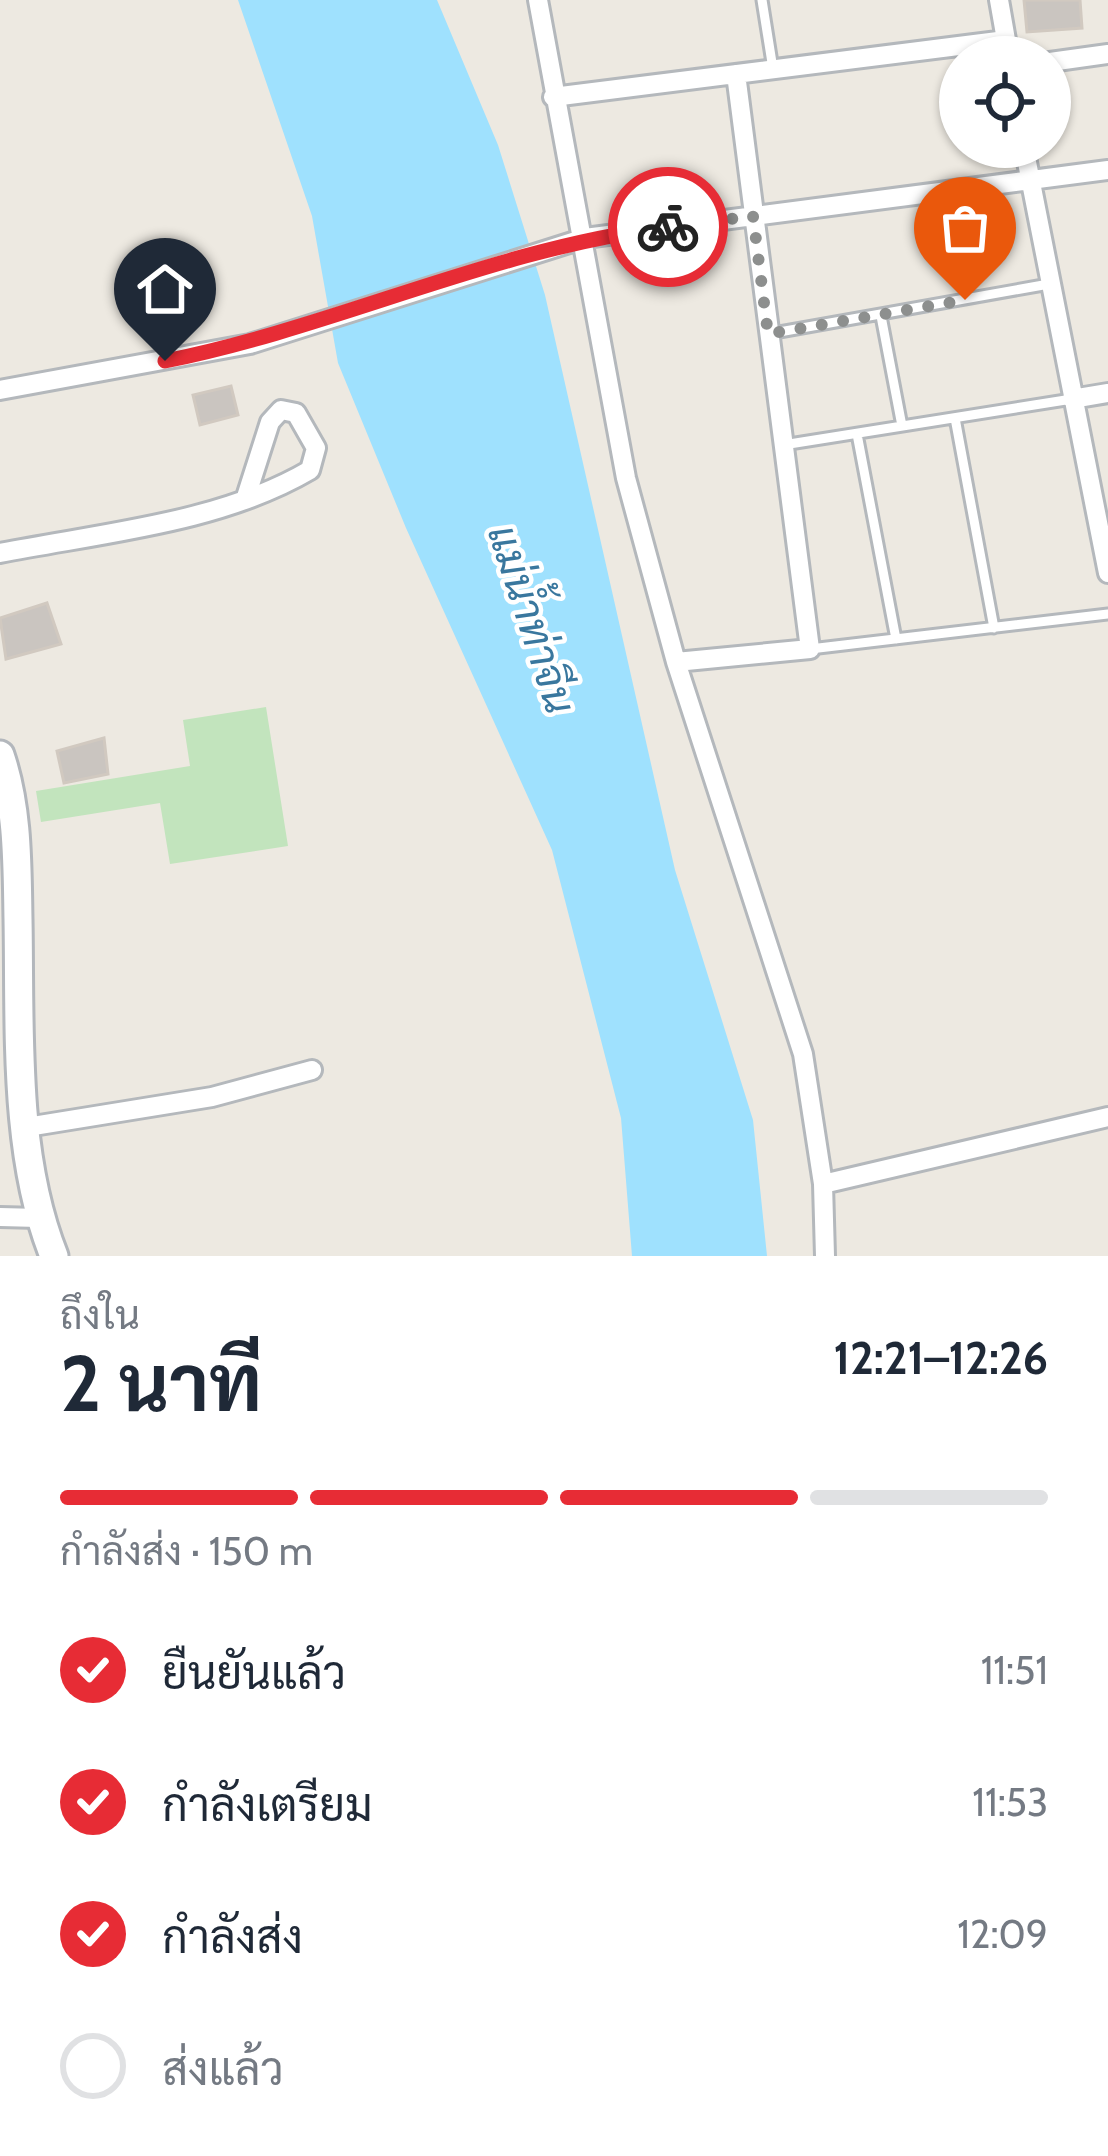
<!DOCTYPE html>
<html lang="th">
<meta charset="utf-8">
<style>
:root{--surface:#fff;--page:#f2f2f3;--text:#1f2937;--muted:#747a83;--line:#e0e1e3;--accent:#e72c35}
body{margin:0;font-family:Cabin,Sarabun,sans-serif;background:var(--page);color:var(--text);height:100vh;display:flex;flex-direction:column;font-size:45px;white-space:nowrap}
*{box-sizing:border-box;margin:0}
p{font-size:39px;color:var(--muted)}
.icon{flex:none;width:66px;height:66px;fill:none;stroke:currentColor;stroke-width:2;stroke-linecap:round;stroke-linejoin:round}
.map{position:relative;height:1256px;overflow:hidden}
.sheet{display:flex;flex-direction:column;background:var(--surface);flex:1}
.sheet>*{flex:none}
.fabs{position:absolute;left:939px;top:36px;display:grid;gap:24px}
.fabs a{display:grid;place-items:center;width:132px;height:132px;border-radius:50%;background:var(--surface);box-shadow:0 3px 9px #0004;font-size:60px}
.pin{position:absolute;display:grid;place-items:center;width:102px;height:102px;color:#fff;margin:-123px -51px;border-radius:50% 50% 50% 0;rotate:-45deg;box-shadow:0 0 12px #0007}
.pin .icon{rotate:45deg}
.courier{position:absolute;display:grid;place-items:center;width:120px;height:120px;margin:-60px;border:9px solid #e72c35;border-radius:50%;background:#fff;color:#222;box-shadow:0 3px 15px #0007}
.headline em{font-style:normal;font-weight:700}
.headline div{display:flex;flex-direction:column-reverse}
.headline{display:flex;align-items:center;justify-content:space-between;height:204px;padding:0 60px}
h1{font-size:78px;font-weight:700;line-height:90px}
.bar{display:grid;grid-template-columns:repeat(4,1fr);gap:18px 12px;align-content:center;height:144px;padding:0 60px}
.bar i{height:15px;border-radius:9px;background:var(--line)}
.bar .current{background:var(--accent)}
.bar p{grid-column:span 4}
ol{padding:0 60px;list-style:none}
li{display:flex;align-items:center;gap:36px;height:132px}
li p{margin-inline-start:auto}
li .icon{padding:12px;border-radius:50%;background:var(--accent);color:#fff;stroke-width:4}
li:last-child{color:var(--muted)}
li i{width:66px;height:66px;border:6px solid var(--line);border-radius:50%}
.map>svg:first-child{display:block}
.green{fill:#c2e4bd}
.water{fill:#9fe1fe}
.building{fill:#cac5c0;stroke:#d1c9c0;stroke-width:3}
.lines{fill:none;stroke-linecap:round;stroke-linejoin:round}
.lane-casing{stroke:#b4b8bc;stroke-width:15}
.street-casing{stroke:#b4b8bc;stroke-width:24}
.secondary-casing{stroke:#b3b7bc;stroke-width:33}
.lane{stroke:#fff;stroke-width:9}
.street{stroke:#fff;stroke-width:18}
.secondary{stroke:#fff;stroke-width:27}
.done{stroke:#8d8f8e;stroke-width:12;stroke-dasharray:0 21.6}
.route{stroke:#e72c35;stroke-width:15}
.labels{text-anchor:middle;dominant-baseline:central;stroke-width:9;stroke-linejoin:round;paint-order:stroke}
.water-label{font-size:42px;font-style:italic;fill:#39779e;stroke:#fff}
</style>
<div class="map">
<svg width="1108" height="1256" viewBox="0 0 1108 1256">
<rect width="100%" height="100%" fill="#ede9e1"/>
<!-- green -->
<path class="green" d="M266,707l22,139 -118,18 -10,-61 -119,19 -5,-31 154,-25 -7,-46z"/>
<!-- water -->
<path class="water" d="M238,0h199l61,145 47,150 130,575 78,250 14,136h-135l-11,-138 -69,-268 -146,-322 -68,-165 -26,-147z"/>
<!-- building -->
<path class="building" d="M1024,0h56l2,28 -55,4z
M944,217l5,43 -18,1 -6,-41z
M231,386l7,29 -38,10 -7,-30z
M47,603l14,41 -55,15 -6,-41z
M104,738l4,36 -44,9 -7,-32z"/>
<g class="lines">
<!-- lane casing -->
<g class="lane-casing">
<path id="lane" d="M762,0l11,69
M881,316l21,110
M768,334l281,-50
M955,418l39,210
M857,434l39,205
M783,445l289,-46
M810,649l298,-35"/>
</g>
<!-- street casing -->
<g class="street-casing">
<path id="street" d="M538,0l88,478 50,184 127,392 20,130 2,72
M999,0l10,57
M1050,62l58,-8
M553,97l453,-57
M1024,147l84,426
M0,390l250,-46 335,-106 523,-68
M1072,399l36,-6
M0,553c101,-20 220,-30 310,-83l6,-22 -20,-35 -15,-3 -11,12 -24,75
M676,662l134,-13 -74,-575
M27,1127l185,-30 100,-27
M823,1184l285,-67
M0,1217l39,1"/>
</g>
<!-- secondary casing -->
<g class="secondary-casing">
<path id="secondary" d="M0,755c18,53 17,109 18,164 2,109 -5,235 36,337"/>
</g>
<!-- lane -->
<use href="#lane" class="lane"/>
<!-- street -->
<use href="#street" class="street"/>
<!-- secondary -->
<use href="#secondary" class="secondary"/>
</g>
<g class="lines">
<!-- done -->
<path class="done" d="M668,227l85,-11 15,118 197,-34"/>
<!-- route -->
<path class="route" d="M165,361c171,-34 330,-113 503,-134"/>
</g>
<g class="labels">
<!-- water labels -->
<g class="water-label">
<text transform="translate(532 619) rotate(72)">แม่น้ำท่าจีน</text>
</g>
</g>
</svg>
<div class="fabs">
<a><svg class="icon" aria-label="locate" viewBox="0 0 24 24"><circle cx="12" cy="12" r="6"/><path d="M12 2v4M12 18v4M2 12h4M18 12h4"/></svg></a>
</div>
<div class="pin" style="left:965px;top:300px;background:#ea580c"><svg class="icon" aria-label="bag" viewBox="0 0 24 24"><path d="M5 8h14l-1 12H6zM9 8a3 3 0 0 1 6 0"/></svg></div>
<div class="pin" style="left:165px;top:361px;background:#1f2937"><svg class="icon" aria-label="home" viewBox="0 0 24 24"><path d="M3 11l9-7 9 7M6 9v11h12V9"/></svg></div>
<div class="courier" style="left:668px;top:227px"><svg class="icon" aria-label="bike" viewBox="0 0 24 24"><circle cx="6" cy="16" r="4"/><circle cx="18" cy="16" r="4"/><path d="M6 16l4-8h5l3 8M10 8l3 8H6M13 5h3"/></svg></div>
</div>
<section class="sheet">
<div class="headline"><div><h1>2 นาที</h1><p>ถึงใน</p></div><em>12:21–12:26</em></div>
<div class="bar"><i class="current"></i><i class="current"></i><i class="current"></i><i></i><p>กำลังส่ง · 150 m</p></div>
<ol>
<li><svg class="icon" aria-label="check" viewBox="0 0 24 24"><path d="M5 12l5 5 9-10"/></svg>ยืนยันแล้ว<p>11:51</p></li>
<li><svg class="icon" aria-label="check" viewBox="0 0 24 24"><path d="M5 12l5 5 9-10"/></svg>กำลังเตรียม<p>11:53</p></li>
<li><svg class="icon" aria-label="check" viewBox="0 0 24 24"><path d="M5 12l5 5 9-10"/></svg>กำลังส่ง<p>12:09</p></li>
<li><i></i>ส่งแล้ว</li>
</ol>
</section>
